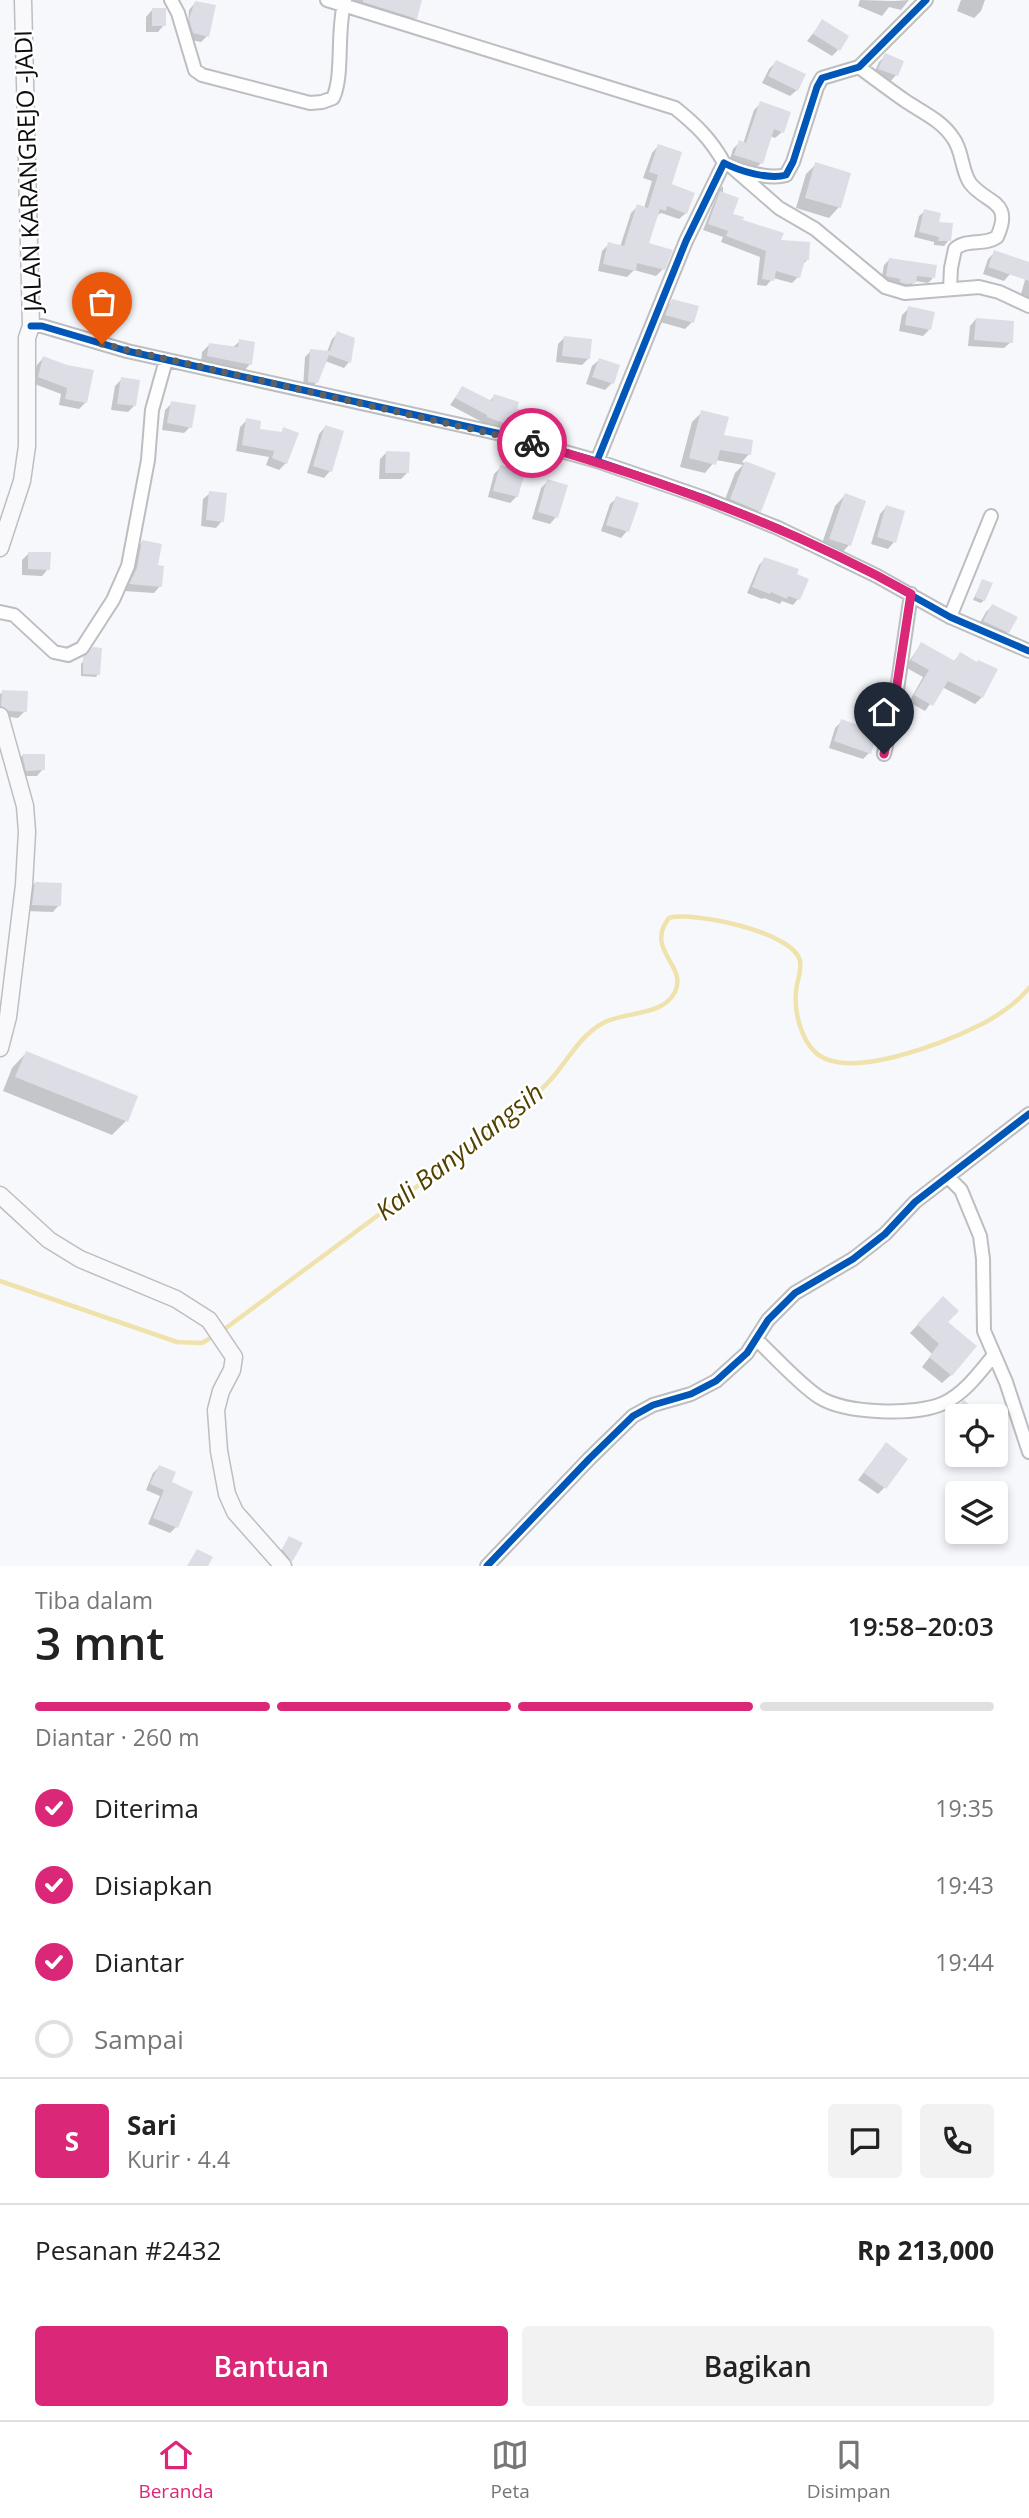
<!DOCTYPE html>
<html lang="id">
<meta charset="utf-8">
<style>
:root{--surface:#fff;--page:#f2f2f2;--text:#222;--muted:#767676;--line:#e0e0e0;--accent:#db2777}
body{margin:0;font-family:"Open Sans",sans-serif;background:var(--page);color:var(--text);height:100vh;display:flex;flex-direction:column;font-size:26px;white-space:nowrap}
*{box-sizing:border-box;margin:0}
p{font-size:23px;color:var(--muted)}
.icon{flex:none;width:38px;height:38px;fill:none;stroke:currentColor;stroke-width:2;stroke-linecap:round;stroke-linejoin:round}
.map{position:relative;height:1566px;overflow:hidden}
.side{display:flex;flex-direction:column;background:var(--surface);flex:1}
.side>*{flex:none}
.buttons{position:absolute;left:945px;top:1404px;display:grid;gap:14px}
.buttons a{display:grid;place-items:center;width:63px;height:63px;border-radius:7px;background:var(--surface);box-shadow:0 4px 10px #0003;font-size:35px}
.pin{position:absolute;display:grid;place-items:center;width:60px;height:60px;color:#fff;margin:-72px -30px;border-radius:50% 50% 50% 0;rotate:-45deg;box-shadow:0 0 7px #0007}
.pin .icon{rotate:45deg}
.courier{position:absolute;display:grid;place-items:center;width:70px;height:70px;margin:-35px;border:5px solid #db2777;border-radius:50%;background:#fff;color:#222;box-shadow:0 2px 9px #0007}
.summary em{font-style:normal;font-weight:600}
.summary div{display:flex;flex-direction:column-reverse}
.summary{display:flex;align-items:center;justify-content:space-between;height:119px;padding:0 35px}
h1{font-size:46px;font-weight:600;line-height:52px}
.bar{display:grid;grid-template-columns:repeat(4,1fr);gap:10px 7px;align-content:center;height:84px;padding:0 35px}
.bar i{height:9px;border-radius:5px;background:var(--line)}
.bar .selected{background:var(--accent)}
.bar p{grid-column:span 4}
.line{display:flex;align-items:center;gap:18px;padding:0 35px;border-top:2px solid var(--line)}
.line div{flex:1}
.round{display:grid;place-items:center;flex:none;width:74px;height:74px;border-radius:7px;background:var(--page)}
ol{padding:0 35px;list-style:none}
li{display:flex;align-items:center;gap:21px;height:77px}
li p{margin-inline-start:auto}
li .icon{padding:7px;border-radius:50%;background:var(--accent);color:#fff;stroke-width:4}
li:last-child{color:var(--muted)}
li i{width:38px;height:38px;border:4px solid var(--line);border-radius:50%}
.primary-button{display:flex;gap:14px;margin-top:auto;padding:14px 35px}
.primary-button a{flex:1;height:80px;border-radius:7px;background:var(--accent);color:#fff;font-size:28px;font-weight:600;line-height:80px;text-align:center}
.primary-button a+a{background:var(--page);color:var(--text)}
.menu{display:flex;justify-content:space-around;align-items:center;height:98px;border-top:2px solid var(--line);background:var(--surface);font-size:19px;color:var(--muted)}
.menu a{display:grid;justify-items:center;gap:4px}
.menu .selected{color:var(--accent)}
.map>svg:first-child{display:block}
.shadow{fill:#0003}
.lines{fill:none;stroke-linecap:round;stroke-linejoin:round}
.stream{stroke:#f0e2ac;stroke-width:4.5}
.building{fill:#dddee5}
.street-casing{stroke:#bdbec1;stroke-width:16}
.secondary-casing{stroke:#bdbec1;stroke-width:19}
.street{stroke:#fefeff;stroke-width:12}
.secondary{stroke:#f9f9fb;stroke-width:16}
.cycleway-casing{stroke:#fff;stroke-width:11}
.cycleway{stroke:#0057b8;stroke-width:7}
.done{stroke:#5e5f61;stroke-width:7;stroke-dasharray:0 12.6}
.route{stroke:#db2777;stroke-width:9}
.labels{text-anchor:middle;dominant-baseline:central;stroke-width:5;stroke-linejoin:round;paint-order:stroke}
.street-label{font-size:24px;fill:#0c0c0e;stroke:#fff}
.water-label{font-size:26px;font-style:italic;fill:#514200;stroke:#fff}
</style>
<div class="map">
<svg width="1029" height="1566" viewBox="0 0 1029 1566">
<rect width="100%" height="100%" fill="#f7f8fc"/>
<!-- shadow -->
<path class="shadow" d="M352,0h65l-2,18 -6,6 -59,-18z
M860,0l34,1 15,-1 -8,10 -12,-3 -7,9 -24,-10z
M961,0h24l-4,11 -7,7 -17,-7z
M195,3l12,33 -6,6 -14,-3 2,-29z
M152,10l12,15 -6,7h-12v-15z
M822,22l16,28 -6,6 -25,-15z
M885,56l11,19 -6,7 -17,-7 6,-13z
M776,62l21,28 -7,6 -28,-13 7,-14z
M761,103l21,29 -7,6 -5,-2 -9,27 -7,7 -25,-8 4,-13 7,-7 3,2 11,-34z
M658,146l12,39 16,28 -7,6 -18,-6 -5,3 -9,29 16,24 -7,7 -22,-6 -7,7 -29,-6 4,-20 7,-7 11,3 11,-34 7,-7 6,2 8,-27 -9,-3 9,-25z
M816,164l23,43 -10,11 -33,-10 10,-34z
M723,186v8l8,21 76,45 -5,5 -4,12 -6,6 -19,-5 -7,8 -9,-1 3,-28 -39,-15 2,-5 -20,-7 16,-40z
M925,211l24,29 -5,6 -10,-1v-3l-20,-5 5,-21z
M995,252l15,22 -6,7 -21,-7 5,-15z
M889,260l44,18 -5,5 -13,-2 -6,7 -28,-7 3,-16z
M1029,276v31l-10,-6 6,-21z
M673,301l19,21 -7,7 -25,-7 6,-15z
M909,308l20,22 -6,6 -24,-5 3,-16z
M976,319l35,23 -7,6 -36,-2 2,-20z
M338,333l11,29 -5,6 -19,-7 -8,21 -7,7 -7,-1 2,-31 6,-6 16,1 5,-13z
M564,338l25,20 -7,7 -26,-3 2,-18z
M240,341l10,23 -6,7 -43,-8 1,-11 7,-7 23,3z
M43,358l43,44 -7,7 -20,-4 2,-11 -29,-11 5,-18z
M599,360l19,6 -6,17 -7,7 -19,-6 6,-18z
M122,379l12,27 -6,6 -17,-2 4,-24z
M462,388l27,14 5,-6 21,14 27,26 -7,7 -54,-19 1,-2 -32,-17z
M172,403l18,24 -6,6 -22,-3 3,-20z
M702,412l20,25 27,17 -7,8 32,12 -15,37 -10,10 -28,-11 14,-37 8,-8 -27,-5 -11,13 -25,-6 12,-45z
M247,420l11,10 22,4 4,-5 2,34 -7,7 -13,-5 3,-8 -33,-6 4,-24z
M325,427l5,44 -6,7 -17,-5 12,-39z
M386,453l21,20 -6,6h-22l1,-20z
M501,467l16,29 -7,7 -22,-6 6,-23z
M548,481l8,36 -6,7 -18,-5 9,-31z
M210,493l12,28 -6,7 -15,-2 2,-27z
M845,495l4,50 -10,11 -19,-7 15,-43z
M617,498l10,33 -6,7 -20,-7 9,-27z
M886,507l8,35 -6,7 -17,-5 9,-30z
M142,542l14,25 4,19 -6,7 -30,-2 7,-15 5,-27z
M29,553l19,16 -6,7 -20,-1v-15z
M765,559l33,40 -5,6 -11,-4 -2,3 -16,-6 -2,1 -15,-6 12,-28z
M982,581l2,19 -3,3 -8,-3z
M992,606l16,26 -7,6 -24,-10 9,-16z
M921,644l32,18 7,-7 22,42 -7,7 -33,-17 -17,24 -16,-9 14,-25 -18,-10z
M90,652l8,22 -2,3 -15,-1v-12z
M3,692l22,19 -7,7 -18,-2v-22z
M842,721l27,32 -6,6 -34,-11 6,-20z
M22,756h21v13l-6,7h-17l-4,-14z
M35,883l24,22 -6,7 -27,-1 3,-21z
M26,1053l110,44 -10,24 -14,14 -109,-44 9,-23z
M943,1298l8,77 -9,8 -20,-16 10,-13 -22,-21z
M964,1403l-7,13v13l-10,-9z
M880,1451l4,37 -6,6 -20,-14z
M159,1467l10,16 7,44 -6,6 -22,-9 12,-28 -14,-6 7,-17z
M290,1538l10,6 -14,22 -9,-9z"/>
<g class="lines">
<!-- stream -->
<path class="stream" d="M0,1281l177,61 25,1 12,-7
M222,1331l275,-204c19,-16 40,-31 56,-50 16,-19 28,-42 50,-54 22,-12 59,-6 72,-31 13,-27 -31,-42 -6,-74 24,-7 125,14 131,43 2,10 -4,22 -4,32 -2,18 5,46 19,59 33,31 133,-11 167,-28 17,-9 35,-21 47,-36"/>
</g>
<!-- building -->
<path class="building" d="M363,0h59l-5,19 -54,-17z
M195,1l21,4 -7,32 -16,-4 -4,-14z
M152,8h14v18h-14z
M822,19l27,17 -9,15 -27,-17z
M885,53l19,8 -6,15 -20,-7z
M776,60l30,14 -8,17 -30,-15z
M760,101l31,11 -7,21 -10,-4 -11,35 -29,-9 5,-15 7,3z
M658,144l24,8 -10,32 23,9 -8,21 -20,-8 -1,5 -6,-2 -11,34 24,7 -8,20 -28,-7 -1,8 -33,-7 5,-22 16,4 13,-42 11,4 10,-33 -9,-3z
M815,162l36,11 -10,35 -36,-10z
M720,191l19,7 -6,16 11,3 -1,3 41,13 -3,7 29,2 -1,18h-4l-5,18 -24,-7 -2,10 -12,-2 4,-28 -40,-15 2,-5 -20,-7z
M924,209l17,4 -2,9 14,1 -2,18h-13l1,-4 -20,-5z
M994,250l35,12v19l-41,-14z
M889,258l48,7 -2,13 -18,-2 -1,7 -10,1 -6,-2v-3l-14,-3z
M672,299l27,7 -5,17 -29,-8z
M908,306l27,6 -4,18 -26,-5z
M976,318l38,3 -1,22 -39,-3z
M337,331l18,7 -4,25 -22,-8 -11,28 -10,-1 2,-33 20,2z
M564,336l28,3 -2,20 -28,-3z
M239,339l16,3 -3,23 -45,-9 2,-13 29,4z
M43,356l24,9 27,5 -7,33 -22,-4 2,-11 -29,-11z
M599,358l21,7 -6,19 -22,-7z
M121,377l19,3 -4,26 -19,-2z
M462,386l30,15 2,-7 25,8 -2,7 30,4 -4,24 -56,-20v-2l-32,-17z
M171,401l25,4 -4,23 -25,-5z
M701,410l28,7 -5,18 29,5 -2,15 -31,-5 -4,15 -27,-7z
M246,418l15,3 -1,8 22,3 1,-5 16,6 -12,31 -15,-6 2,-7 -32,-6z
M325,425l19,6 -12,41 -19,-6z
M386,451l24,1 -1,21h-24z
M745,461l31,12 -15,39 -31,-13z
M500,465l25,7 -7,25 -25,-6z
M547,479l21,6 -10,33 -20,-6z
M209,491l18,2 -3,29 -18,-2z
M845,493l21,8 -15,45 -22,-7z
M616,496l23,7 -10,29 -23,-7z
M886,505l19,6 -9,32 -19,-6z
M142,540l20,4 -4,21 6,1 -2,21 -33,-3 8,-16z
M28,552h23l-1,18 -22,-1z
M764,557l35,12 -2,5 12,5 -9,21 -12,-4 -1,3 -16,-7 -1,2 -18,-7z
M982,579l11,4 -8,18 -10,-4z
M992,604l26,13 -9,16 -26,-12z
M921,642l34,19 5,-9 17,10 1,-2 20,9 -15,29 -35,-17 -15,25 -19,-11 15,-25 -18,-10z
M93,647l9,1 -2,27 -17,-1v-17z
M2,690l26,1 -1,21 -18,-1 -8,-5z
M841,719l37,13 -7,22 -37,-13z
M22,754h23v16l-19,1z
M35,882l27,1 -1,23 -29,-1z
M26,1051l112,45 -10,26 -113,-45z
M943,1296l16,15 -11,11 29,24 -25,30 -23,-19 10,-13 -22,-20z
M964,1400l18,16h-33z
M886,1442l22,17 -22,30 -22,-16z
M159,1465l17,7 -4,10 21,10 -15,36 -25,-10 11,-28 -14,-6z
M289,1536l14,7 -11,19 -10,-13z
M197,1549l16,8 -5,9h-21z"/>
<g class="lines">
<!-- street casing -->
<g class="street-casing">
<path id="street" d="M171,0l7,13 17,57 7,5 108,28 12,-1 11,-4c11,-23 3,-68 12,-98
M327,0l348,108c20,16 36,31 49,55
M859,67c16,12 32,24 48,35 17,11 35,19 46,36 10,13 8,32 17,45 16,21 44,17 27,54 -13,9 -30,1 -42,12l-4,19 -1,21
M733,168l46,40 36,21 70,58 20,6 74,-6 20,5 30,14
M31,326h11l85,25 374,83 96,27 107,37 74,30 99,48 73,41 79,34
M597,461l89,-220 38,-78c15,8 45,17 62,12l7,-13 24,-75 5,-9 37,-11 67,-67
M0,612l14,3 40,37 14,3 14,-7 31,-48 15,-34 20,-106 4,-50 14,-50
M950,617l41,-101
M884,754l9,-37 18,-123
M948,1177l13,13 19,46 3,23 1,72 22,51 23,70
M756,1339c18,17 44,46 63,58 26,17 97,19 125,6 21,-10 36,-31 50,-48
M487,1566l102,-107 44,-43 20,-11 38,-11 25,-13 31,-28 21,-33 27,-27 58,-34 32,-25 30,-32 114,-88"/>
</g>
<!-- secondary casing -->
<g class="secondary-casing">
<path id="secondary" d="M0,548l22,-67 5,-35v-108l4,-12 -8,-326
M0,716l25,90 2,26 -3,53 -16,132 -8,31
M0,1195l49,45 31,19 96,40 33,21 25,37 -2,13 -11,21 -5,19 3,41 8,43 8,18 48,54"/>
</g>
<!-- street -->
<use href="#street" class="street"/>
<!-- secondary -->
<use href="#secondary" class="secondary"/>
<!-- cycleway casing -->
<g class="cycleway-casing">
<path id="cycleway" d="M31,326h11l85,25 374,83 96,27 107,37 74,30 99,48 73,41 79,34
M597,461l89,-220 38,-78c15,8 45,17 62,12l7,-13 24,-75 5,-9 37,-11 67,-67
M487,1566l102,-107 44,-43 20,-11 38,-11 25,-13 31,-28 21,-33 27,-27 58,-34 32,-25 30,-32 114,-88"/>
</g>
<!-- cycleway -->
<use href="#cycleway" class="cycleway"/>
</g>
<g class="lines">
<!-- done -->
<path class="done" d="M102,344l430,99"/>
<!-- route -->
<path class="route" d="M532,443c131,38 259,84 379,151l-19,123 -8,37"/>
</g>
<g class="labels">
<!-- street labels -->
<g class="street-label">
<text transform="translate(27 171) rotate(-92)">JALAN KARANGREJO -JADI</text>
</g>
<!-- water labels -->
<g class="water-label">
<text transform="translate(459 1151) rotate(-38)">Kali Banyulangsih</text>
</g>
</g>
</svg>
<div class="buttons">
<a><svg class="icon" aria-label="locate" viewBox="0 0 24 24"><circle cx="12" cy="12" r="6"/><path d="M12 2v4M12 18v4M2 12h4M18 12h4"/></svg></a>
<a><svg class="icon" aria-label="layers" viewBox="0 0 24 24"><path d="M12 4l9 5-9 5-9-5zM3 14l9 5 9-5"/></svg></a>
</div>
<div class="pin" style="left:102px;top:344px;background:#ea580c"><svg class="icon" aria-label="bag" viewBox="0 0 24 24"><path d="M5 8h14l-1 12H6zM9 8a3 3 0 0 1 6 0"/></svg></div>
<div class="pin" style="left:884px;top:754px;background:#1f2937"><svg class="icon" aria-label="home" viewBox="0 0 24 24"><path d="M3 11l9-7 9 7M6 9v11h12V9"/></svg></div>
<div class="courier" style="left:532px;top:443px"><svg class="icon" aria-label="bike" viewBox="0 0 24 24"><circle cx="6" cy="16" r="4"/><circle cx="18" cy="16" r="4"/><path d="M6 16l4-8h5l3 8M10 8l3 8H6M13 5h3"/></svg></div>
</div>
<section class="side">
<div class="summary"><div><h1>3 mnt</h1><p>Tiba dalam</p></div><em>19:58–20:03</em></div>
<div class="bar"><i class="selected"></i><i class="selected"></i><i class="selected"></i><i></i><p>Diantar · 260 m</p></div>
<ol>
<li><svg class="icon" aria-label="check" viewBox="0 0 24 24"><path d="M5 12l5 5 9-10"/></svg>Diterima<p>19:35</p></li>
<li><svg class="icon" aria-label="check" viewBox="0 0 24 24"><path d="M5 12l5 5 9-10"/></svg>Disiapkan<p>19:43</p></li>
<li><svg class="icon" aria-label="check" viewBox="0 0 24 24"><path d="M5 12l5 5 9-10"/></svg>Diantar<p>19:44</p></li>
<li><i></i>Sampai</li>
</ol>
<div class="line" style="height:126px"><b class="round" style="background:var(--accent);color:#fff">S</b><div><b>Sari</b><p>Kurir · 4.4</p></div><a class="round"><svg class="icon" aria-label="chat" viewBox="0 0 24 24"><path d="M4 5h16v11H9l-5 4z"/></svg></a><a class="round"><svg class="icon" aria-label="phone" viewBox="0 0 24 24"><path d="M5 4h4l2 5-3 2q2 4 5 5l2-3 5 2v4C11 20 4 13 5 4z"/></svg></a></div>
<div class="line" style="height:91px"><div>Pesanan #2432</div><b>Rp 213,000</b></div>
<div class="primary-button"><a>Bantuan</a><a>Bagikan</a></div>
</section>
<nav class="menu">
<a class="selected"><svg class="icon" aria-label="home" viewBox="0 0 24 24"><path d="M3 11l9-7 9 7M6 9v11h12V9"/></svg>Beranda</a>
<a><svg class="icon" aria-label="map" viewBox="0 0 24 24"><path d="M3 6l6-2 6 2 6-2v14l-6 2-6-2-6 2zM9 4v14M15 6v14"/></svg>Peta</a>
<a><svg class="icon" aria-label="saved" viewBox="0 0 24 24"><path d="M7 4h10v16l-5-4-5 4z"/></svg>Disimpan</a>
</nav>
